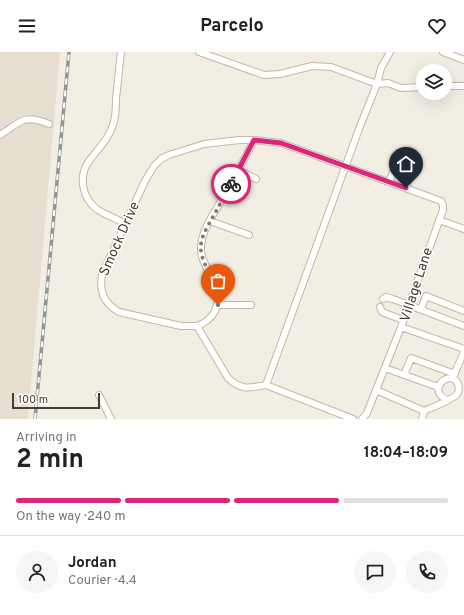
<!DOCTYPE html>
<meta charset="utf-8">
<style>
:root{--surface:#fff;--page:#f6f6f6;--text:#222;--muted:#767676;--line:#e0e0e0;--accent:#db2777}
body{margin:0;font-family:Overpass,sans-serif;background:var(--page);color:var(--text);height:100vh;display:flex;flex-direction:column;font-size:15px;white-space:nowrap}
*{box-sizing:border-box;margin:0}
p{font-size:13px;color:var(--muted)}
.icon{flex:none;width:22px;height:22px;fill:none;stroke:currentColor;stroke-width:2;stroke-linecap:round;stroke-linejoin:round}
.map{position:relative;height:367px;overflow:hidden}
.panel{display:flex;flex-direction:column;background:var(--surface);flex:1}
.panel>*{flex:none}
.controls{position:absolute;left:416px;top:12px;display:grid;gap:8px}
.controls a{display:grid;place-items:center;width:36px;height:36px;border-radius:50%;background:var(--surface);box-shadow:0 4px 16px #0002;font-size:20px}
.scale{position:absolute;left:12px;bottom:10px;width:88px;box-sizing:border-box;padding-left:4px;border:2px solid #443e34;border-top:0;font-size:11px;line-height:14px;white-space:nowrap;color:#443e34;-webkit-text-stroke:3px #fff;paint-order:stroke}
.pin{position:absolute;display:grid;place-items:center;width:34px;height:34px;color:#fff;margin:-41px -17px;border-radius:50% 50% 50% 0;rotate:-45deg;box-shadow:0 0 4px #0007}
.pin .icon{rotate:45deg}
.courier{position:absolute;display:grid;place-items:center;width:40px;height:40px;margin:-20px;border:3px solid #db2777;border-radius:50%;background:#fff;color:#222;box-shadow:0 1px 5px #0007}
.summary em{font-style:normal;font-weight:700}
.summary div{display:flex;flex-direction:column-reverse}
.summary{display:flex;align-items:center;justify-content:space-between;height:68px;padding:0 16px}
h1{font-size:26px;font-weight:700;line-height:30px}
.bar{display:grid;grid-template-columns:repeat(4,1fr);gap:6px 4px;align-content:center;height:48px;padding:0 16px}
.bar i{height:5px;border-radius:3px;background:var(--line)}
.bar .current{background:var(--accent)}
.bar p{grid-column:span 4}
.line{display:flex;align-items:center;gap:10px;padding:0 16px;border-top:1px solid var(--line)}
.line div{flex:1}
.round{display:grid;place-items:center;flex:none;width:42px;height:42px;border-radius:21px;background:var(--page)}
header{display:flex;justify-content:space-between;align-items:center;height:52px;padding:0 16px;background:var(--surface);font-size:18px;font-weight:700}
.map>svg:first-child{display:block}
.residential{fill:#e6dfd2}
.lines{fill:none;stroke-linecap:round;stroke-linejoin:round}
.minor-casing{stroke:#c0b8aa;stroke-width:8}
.minor{stroke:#fff;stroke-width:6}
.rail-casing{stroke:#949494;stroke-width:3.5}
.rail{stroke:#fff;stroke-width:2;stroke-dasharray:6;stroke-linecap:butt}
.done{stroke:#817c72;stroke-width:4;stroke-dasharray:0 7.2}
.route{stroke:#db2777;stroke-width:5}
.labels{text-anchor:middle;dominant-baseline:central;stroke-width:3;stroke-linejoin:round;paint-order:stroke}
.street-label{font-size:14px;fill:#443e34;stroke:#fff}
</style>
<header><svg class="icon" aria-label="menu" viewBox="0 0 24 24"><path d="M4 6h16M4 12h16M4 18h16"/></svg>Parcelo<svg class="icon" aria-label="heart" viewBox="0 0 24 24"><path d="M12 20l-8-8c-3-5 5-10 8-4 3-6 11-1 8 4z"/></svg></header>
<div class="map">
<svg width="464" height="367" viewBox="0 0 464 367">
<rect width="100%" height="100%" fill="#f2eee4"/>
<!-- residential -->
<path class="residential" d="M0,0h60l-32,367h-28z"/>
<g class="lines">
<!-- minor casing -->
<g class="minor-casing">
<path id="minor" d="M121,0c-2,15 -3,31 -5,46 0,9 0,19 -3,27 -4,14 -16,25 -24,36 -11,15 -7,38 9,49 8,5 19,9 28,14
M199,0l65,23 16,-1 32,-8 19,1 46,17 11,-1 13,5 22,-1
M390,0l-9,16 -4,16 -18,45 -93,256c-17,3 -24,6 -38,-7l-31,-52h-16l-62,-14c-15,-9 -20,-20 -17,-37l43,-94 9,-15 7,-7 8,-4 35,-11 36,-4h14l27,3 160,58 2,4v5l-42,117 63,22
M443,0l21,8
M445,34h19
M0,83c22,-14 23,-21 49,-11
M239,118l17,9
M389,130l5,-12 4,-4 8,1c7,6 2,14 0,21
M439,168l25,9
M210,169l39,14
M383,247l3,-2 7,2 71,27
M218,253h33
M380,255l2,5 21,8
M421,257l5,-13 38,15
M197,274c8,-3 14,-7 18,-15 12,-26 -16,-43 -14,-64 1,-19 15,-36 24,-53 10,-18 20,-36 29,-54
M385,316l53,19
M404,323l7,-17 44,16
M453,325l11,-25
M266,333l87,34
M376,338l48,21
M99,343l12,24
M362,367l5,-6 34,-86
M422,367l2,-8c9,-4 29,-11 34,-18 1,-3 1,-6 0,-9 -7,-16 -33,5 -11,16"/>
</g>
<!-- minor -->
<use href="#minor" class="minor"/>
<!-- rail casing -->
<g class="rail-casing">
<path id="rail" d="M35,367l34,-367"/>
</g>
<!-- rail -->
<use href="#rail" class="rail"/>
</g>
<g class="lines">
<!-- done -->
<path class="done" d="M218,253c1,-25 -14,-34 -17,-54 -1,-6 1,-12 3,-18l27,-49"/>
<!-- route -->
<path class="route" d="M231,132l23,-44 27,3 125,45"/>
</g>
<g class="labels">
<!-- street labels -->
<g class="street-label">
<text transform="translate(120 187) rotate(-66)">Smock Drive</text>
<text transform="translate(417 233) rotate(-72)">Village Lane</text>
</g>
</g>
</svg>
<div class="controls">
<a><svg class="icon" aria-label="layers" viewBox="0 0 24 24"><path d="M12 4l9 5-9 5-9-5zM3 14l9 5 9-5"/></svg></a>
</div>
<div class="scale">100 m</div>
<div class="pin" style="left:218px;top:253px;background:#ea580c"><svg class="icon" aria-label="bag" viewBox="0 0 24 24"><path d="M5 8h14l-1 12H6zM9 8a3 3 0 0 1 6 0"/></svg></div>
<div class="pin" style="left:406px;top:136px;background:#1f2937"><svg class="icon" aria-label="home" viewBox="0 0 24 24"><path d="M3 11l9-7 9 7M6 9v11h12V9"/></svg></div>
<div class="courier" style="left:231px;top:132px"><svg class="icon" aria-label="bike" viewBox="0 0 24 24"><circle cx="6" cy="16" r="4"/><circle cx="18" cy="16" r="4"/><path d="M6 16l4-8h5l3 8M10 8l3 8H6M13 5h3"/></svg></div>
</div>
<section class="panel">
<div class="summary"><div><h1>2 min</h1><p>Arriving in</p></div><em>18:04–18:09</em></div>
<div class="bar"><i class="current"></i><i class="current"></i><i class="current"></i><i></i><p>On the way · 240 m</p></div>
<div class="line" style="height:72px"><a class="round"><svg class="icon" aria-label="person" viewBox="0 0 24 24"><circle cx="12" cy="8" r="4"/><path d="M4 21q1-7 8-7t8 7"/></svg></a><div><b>Jordan</b><p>Courier · 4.4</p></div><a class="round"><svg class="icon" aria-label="chat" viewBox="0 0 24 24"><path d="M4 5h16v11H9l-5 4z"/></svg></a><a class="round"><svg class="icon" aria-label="phone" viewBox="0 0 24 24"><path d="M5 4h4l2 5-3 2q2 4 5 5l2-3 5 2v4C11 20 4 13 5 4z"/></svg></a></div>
</section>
